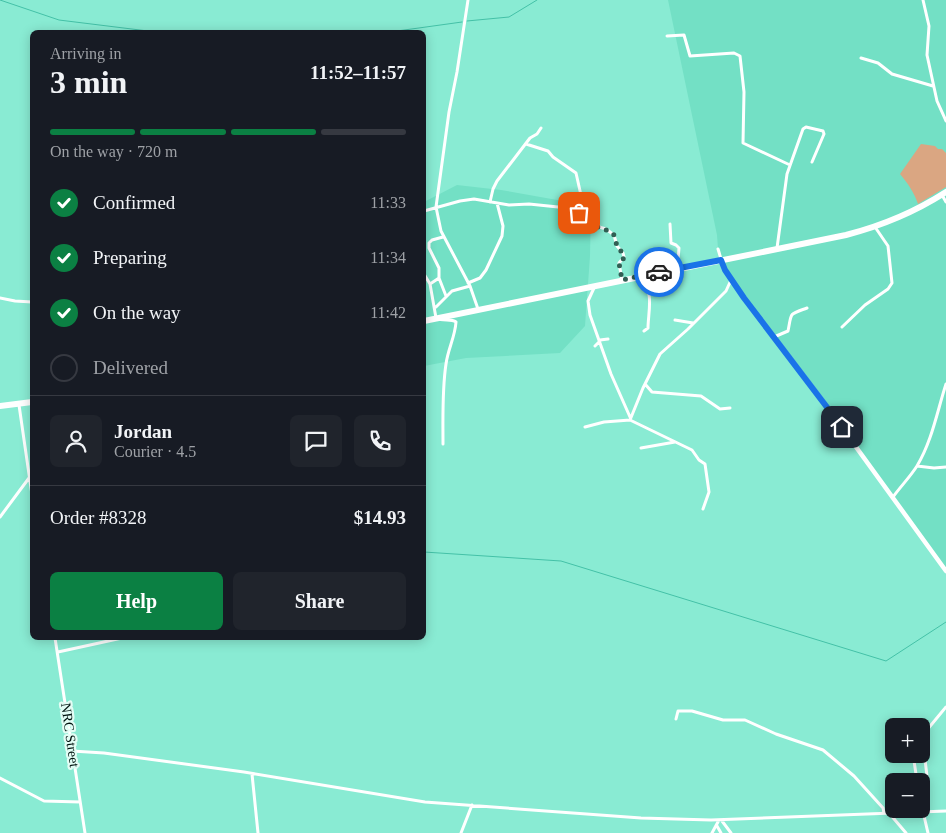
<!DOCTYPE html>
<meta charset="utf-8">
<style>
:root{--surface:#171b24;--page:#20242c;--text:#f1f3f6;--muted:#9ea1a6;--line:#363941;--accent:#0b8043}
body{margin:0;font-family:"Times New Roman",serif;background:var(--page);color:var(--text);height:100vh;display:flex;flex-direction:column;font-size:19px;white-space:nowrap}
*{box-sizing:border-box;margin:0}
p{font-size:16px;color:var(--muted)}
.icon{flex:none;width:28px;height:28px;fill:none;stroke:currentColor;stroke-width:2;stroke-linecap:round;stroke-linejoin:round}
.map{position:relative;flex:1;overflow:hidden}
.drawer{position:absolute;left:30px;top:30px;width:396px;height:610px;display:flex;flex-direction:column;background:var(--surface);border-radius:8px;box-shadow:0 2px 12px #0003}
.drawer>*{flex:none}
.controls{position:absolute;left:885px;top:718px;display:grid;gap:10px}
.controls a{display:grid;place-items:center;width:45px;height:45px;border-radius:8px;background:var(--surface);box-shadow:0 2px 12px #0003;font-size:25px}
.pin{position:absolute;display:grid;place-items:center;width:42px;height:42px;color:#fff;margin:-21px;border-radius:10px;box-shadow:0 2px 8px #0006}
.courier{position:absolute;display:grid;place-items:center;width:50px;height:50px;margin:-25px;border:4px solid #1a73e8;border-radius:50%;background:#fff;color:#222;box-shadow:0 1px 6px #0007}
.headline em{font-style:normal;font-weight:600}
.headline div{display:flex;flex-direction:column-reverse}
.headline{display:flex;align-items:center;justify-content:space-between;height:85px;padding:0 20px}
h1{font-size:32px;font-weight:600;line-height:38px}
.bar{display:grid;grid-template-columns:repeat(4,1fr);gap:8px 5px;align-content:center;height:60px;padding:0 20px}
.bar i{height:6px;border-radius:4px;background:var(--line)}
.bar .on{background:var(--accent)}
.bar p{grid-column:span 4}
.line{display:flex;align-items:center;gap:12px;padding:0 20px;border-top:1px solid var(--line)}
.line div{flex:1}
.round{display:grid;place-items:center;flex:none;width:52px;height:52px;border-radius:8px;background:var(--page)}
ol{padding:0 20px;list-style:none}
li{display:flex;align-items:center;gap:15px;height:55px}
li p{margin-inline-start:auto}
li .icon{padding:5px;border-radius:50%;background:var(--accent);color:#fff;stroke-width:4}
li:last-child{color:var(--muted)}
li i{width:28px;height:28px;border:2px solid var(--line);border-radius:50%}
.button{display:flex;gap:10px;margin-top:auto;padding:10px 20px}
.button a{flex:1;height:58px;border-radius:8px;background:var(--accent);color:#fff;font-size:20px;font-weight:600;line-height:58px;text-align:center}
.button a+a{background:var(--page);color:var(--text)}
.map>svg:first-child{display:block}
.built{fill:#73e0c5}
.green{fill:#daa682}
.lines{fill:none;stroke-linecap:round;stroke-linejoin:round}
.stream{stroke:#44c1a7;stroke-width:1}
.street{stroke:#fff;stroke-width:3}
.secondary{stroke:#fff;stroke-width:4.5}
.highway{stroke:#fff;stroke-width:6}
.done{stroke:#315f54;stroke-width:5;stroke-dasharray:0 9}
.route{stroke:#1a73e8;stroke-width:6}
.labels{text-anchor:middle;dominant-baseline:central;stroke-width:4.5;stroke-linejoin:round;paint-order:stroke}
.street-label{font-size:14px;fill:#01130f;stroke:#e3fdf5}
</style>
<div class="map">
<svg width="946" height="833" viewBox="0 0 946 833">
<rect width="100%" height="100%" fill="#89ebd3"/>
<!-- built -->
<path class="built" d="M668,0h278v571l-223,-305 -3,-17h-2l-1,-14z
M457,185l44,5 90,16 -1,50 -5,70 -25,27 -94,5 -42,8v-164z"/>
<!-- green -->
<path class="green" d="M921,144l14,2 3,3h4l4,4v34l-28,17c-3,-10 -11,-22 -18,-30z"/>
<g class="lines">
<!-- stream -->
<path class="stream" d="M0,0l59,20 97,12
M467,21l42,-4 28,-17
M390,32l72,-10
M424,552l137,9 325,100 60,-39"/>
<!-- street -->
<path class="street" d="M468,0l-11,72 -8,40 -13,95 5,24 29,55 8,23
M923,0l6,26 -2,29 10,46 9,20
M667,36l17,-1 6,21 44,-3 6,3 4,36 -1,51 47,22
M861,58l17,5 14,11 41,12
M526,144l22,7 5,6 23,16 9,40 4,11 17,5 8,6 3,11 6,7 1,4 -5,6 3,17
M942,195l4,7
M490,202l3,-13 4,-8 33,-43 7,-4 4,-6
M424,211l36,-10 14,-2 35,6 20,-1 29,3 27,6
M670,224l1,19 5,2 3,3 -1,12 2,8
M777,248l10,-74 16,-45 3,-2 17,4 1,3 -12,28
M718,249l3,10
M424,274l6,10 6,34c7,4 15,0 20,4 -1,15 -8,27 -10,42 -4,26 -3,53 -3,80
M439,278l7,18
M640,278c15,13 8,34 8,50l-4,3
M468,283l12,-5 6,-8 16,-34 1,-10 -6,-23
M430,284l9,-6v-10l-10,-20v-5l3,-3 11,-3
M594,288l-6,13 2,14 21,59 19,43
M0,298l15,3 17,1
M436,307l16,-16 18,-5
M675,320l18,3
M842,327l23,-22 23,-16 4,-6 -4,-37 -13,-19
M774,337l14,-6c4,-19 0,-16 19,-23
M600,340l8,-1
M595,346l5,-5
M645,384l7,8 49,4 19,13 10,-1
M19,405l13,90
M630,420l62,30 7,10 6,4 4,28 -6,17
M585,427l19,-5 26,-2 13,-32 17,-34 28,-25 38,-38 5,-11
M641,448l34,-6
M917,466l17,2 12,-1
M893,497c8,-11 17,-20 24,-31 15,-25 20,-54 29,-82
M0,517l29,-39
M55,638l30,195
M58,652l64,-14
M676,719l2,-8h14l31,9h22l31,14 47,16 31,26 29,32 1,5
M922,736l24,-29
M72,751l32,2 140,19 181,30 216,16 70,2 235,-9
M913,754l4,27
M252,774l6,59
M0,778l44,23 36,1
M921,799l4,-10 2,-13 -5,-41
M921,803l7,30
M889,813l17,20
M722,821l9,12
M717,826l4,7
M461,833l11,-28
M712,833l7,-13"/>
<!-- secondary -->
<path class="secondary" d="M721,260l4,10 19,28 75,98 127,175"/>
<!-- highway -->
<path class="highway" d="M424,321l422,-86c35,-9 69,-23 100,-43
M0,406l32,-4"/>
</g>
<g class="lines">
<!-- done -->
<path class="done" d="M579,213h6l4,11 20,7 5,4 3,11 7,9 -1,5 -4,3 3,17 37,-8"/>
<!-- route -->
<path class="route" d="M659,272l62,-12 4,10 19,28 98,129"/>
</g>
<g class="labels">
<!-- street labels -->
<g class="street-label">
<text transform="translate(70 735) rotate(82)">NRC Street</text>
</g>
</g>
</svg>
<div class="controls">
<a>+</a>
<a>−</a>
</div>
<div class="pin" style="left:579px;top:213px;background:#ea580c"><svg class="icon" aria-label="bag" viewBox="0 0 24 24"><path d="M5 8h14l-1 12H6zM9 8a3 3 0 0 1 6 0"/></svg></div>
<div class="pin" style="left:842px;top:427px;background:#1f2937"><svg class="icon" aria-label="home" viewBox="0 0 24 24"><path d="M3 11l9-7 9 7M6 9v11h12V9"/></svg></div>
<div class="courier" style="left:659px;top:272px"><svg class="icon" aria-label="car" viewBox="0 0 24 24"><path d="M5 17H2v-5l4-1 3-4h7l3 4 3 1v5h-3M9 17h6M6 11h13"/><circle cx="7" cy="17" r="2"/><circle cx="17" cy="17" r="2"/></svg></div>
<section class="drawer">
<div class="headline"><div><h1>3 min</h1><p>Arriving in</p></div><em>11:52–11:57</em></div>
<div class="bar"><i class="on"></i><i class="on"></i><i class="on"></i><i></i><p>On the way · 720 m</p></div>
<ol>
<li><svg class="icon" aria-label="check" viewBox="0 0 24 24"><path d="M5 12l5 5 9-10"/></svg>Confirmed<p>11:33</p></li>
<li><svg class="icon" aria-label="check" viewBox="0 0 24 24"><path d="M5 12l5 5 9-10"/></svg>Preparing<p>11:34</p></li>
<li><svg class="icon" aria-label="check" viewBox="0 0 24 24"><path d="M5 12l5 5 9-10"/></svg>On the way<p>11:42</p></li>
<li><i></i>Delivered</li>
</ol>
<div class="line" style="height:90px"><a class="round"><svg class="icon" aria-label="person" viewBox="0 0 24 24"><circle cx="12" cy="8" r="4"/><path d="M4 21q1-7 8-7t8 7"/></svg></a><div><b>Jordan</b><p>Courier · 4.5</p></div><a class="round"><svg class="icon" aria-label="chat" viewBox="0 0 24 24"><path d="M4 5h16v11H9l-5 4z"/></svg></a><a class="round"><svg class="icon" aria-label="phone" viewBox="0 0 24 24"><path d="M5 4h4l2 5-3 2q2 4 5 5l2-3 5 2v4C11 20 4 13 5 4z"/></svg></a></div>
<div class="line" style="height:65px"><div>Order #8328</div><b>$14.93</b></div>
<div class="button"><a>Help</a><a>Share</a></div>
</section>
</div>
